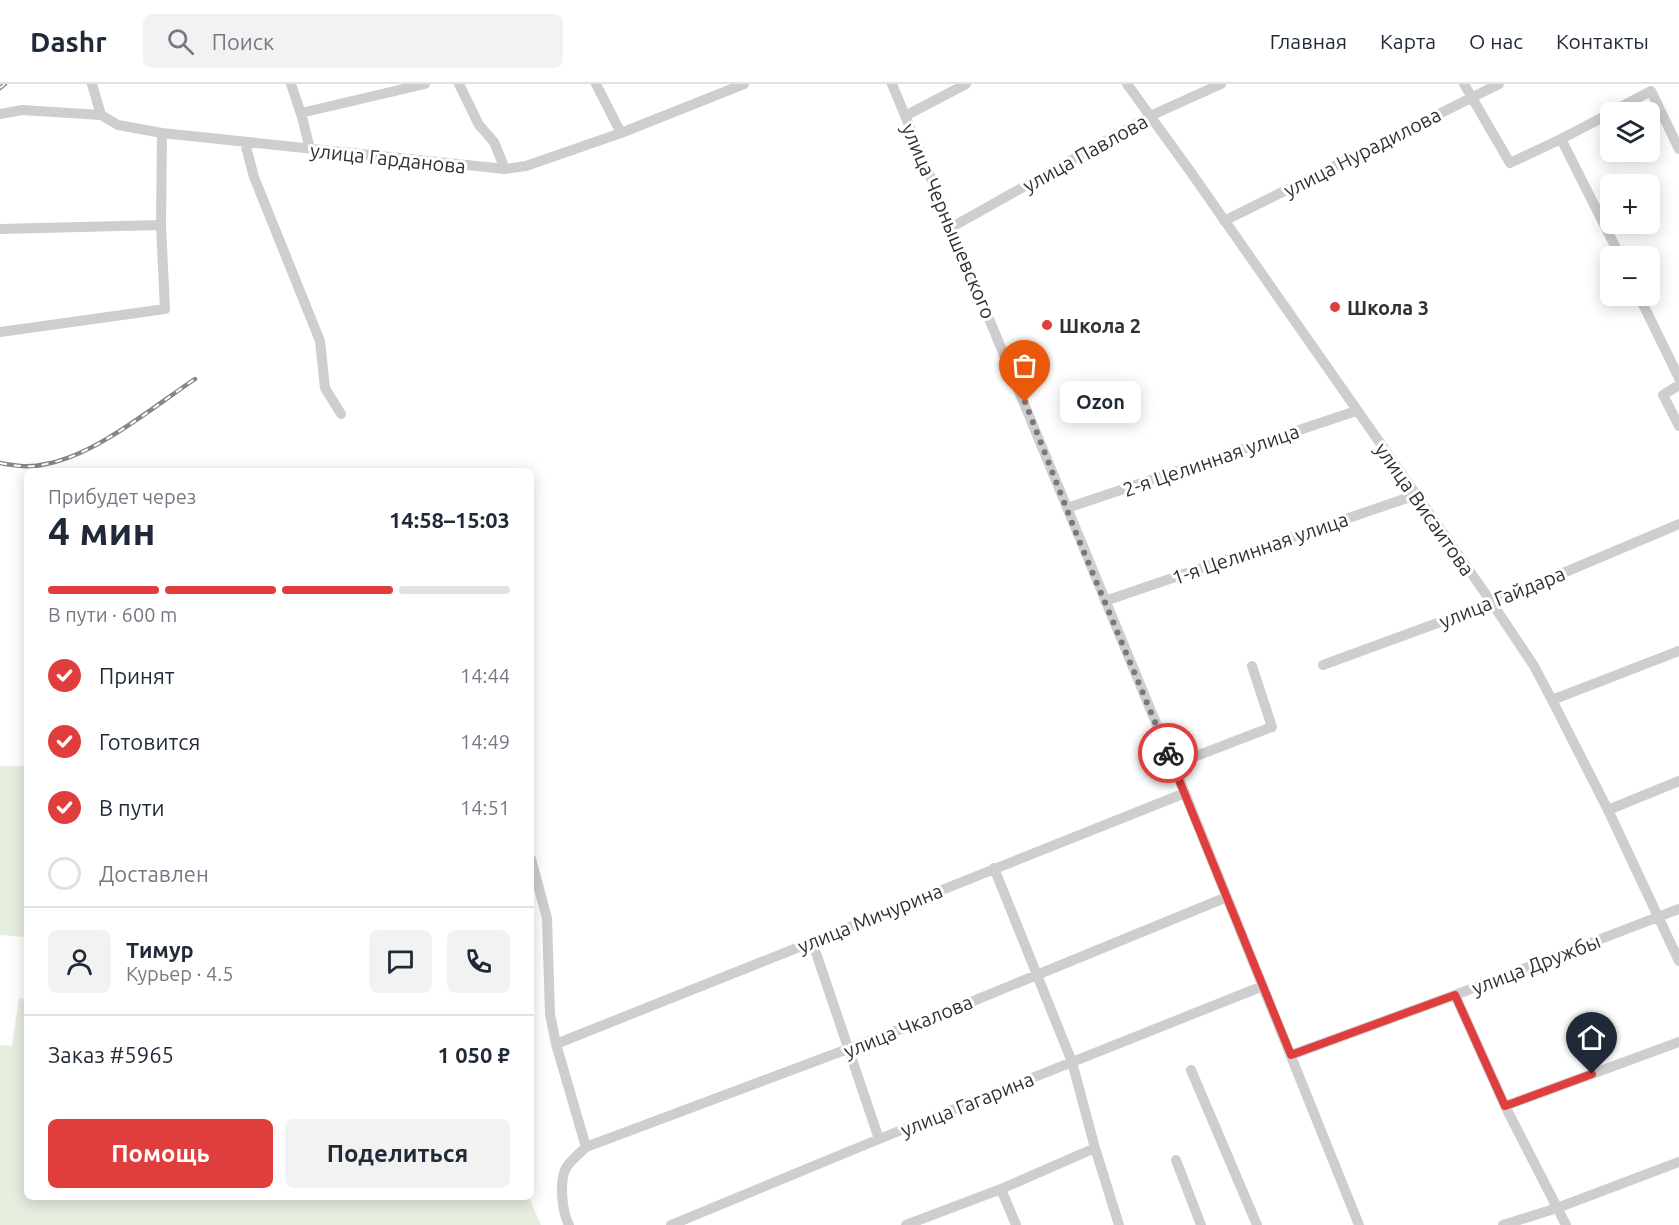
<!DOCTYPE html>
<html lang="ru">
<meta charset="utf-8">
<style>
:root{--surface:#fff;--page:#f2f2f3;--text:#1f2937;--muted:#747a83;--line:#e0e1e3;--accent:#e03e3c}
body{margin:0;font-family:Ubuntu,sans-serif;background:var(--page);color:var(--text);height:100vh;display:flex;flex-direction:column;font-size:22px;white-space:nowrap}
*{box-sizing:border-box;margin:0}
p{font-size:20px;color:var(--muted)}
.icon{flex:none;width:33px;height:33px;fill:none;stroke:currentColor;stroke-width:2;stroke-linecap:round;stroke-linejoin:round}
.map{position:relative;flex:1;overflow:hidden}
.details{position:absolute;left:24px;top:384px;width:510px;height:732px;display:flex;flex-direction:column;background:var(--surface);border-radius:9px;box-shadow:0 3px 15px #0003}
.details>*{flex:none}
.tools{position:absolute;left:1600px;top:18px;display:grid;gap:12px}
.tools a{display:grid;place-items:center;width:60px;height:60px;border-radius:9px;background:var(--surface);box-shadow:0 3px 15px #0003;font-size:30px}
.pin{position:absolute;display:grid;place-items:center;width:51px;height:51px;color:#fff;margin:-62px -26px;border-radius:50% 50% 50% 0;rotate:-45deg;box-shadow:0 0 6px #0007}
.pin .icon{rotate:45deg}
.courier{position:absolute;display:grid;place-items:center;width:60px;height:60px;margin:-30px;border:4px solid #e03e3c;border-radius:50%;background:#fff;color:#222;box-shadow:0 2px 8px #0007}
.bubble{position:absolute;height:42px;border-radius:9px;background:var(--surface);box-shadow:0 3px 15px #0003;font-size:20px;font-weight:700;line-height:42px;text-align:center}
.summary em{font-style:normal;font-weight:700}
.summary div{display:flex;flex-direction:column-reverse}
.summary{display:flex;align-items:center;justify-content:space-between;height:102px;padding:0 24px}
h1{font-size:39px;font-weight:700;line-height:45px}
.bar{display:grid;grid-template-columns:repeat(4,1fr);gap:9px 6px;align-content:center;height:72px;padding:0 24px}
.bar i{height:8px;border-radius:4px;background:var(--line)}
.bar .active{background:var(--accent)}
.bar p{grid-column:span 4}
.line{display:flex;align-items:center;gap:15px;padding:0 24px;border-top:2px solid var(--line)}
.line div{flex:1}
.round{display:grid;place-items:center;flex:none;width:63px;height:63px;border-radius:9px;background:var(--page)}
ol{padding:0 24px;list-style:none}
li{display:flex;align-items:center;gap:18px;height:66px}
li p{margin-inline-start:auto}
li .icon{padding:6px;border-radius:50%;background:var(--accent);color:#fff;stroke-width:4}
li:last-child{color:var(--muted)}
li i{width:33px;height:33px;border:3px solid var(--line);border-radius:50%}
.cta{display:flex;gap:12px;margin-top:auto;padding:12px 24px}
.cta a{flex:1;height:69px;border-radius:9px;background:var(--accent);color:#fff;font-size:24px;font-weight:700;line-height:69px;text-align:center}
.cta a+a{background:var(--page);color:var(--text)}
header{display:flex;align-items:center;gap:36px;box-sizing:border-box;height:84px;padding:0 30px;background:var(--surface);border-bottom:2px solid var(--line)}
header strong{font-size:28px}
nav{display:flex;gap:33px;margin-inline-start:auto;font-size:21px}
.search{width:420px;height:54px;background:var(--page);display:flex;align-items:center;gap:15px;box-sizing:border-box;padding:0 21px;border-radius:9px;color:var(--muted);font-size:22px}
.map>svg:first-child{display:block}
.green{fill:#e6eee0}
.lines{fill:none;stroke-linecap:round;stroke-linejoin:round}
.minor{stroke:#cecece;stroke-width:10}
.rail-casing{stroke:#868686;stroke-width:4.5}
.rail{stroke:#fff;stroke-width:2;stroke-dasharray:7;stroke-linecap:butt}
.done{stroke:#797979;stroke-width:6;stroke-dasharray:0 10.8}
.route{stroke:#e03e3c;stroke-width:8}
.poi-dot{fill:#e03e3c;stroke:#fff;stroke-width:2}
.labels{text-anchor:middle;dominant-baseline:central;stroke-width:6;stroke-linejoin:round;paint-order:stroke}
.street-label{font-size:20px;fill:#313131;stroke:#fff}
.poi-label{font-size:20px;font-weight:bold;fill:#313131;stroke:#fff;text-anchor:start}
</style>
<header>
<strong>Dashr</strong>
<div class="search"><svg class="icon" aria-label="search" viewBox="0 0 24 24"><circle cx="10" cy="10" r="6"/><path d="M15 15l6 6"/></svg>Поиск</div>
<nav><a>Главная</a><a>Карта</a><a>О нас</a><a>Контакты</a></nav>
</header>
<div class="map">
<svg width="1679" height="1141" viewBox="0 0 1679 1141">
<rect width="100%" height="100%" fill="#fff"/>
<!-- green -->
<path class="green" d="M0,682h27v181h-2v-10l-25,-2z
M19,914l8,1v198h502l12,28h-541v-180l12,1z"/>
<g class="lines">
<!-- minor -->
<path class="minor" d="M92,0l9,31
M291,0l11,33
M459,0l20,41 15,17 11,27
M596,0l25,49
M892,0l288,697 179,444
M1127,0l63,87 302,432 42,63 18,34 56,110 71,151
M1464,0l46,79 51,-24 50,-26
M1611,28l40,-21 28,58
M0,30l22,-4 79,5 17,10 44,8 343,36 21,-3 95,-33 123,-49
M905,32l61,-32
M1561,55l59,117
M245,59l9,34 66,164 5,47 16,26
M310,65l-9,-36 124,-29
M1224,137l275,-137
M952,143l198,-111 71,-32
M0,145l161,-4
M1639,212l40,82
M0,248l165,-23 -4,-84 1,-92
M1679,301l-16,10 16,31
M1067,424l289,-97
M1105,517l311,-106
M1323,581l169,-62 187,-79
M1552,616l127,-49
M1173,681l99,-38 -20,-61
M1608,726l71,-29
M531,775l16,59 3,96 6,30 30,103c-6,6 -16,14 -20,21 -7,14 -4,44 3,57
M994,784l78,194 23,86 24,77
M812,857l67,198
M1455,911l50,111 61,119
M556,960l629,-251
M1291,971l164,-60 224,-86
M1191,986l66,155
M1505,1022l174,-64
M586,1063l363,-136 278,-114
M1176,1076l25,65
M1001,1105l15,36
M671,1141l208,-86 384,-153
M906,1141l95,-36 94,-41
M1503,1141l54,-17 122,-46"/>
<!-- rail casing -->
<g class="rail-casing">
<path id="rail" d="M0,4l5,-4
M0,379c16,3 30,5 46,1 50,-9 107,-57 149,-85"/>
</g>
<!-- rail -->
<use href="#rail" class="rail"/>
</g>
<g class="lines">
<!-- done -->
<path class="done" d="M1025,318l53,136 90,215"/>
<!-- route -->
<path class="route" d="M1168,669l123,302 164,-60 50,111 87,-32"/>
</g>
<!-- markers -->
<g class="poi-dot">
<circle cx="1335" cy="223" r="6"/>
<circle cx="1047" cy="241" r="6"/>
</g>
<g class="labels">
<!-- street labels -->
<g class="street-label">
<text transform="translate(1362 68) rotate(-27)">улица Нурадилова</text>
<text transform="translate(1085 69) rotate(-29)">улица Павлова</text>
<text transform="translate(388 74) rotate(6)">улица Гарданова</text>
<text transform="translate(949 137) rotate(67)">улица Чернышевского</text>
<text transform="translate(1211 376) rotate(-19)">2-я Целинная улица</text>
<text transform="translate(1425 425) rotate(55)">улица Висаитова</text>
<text transform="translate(1260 464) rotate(-19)">1-я Целинная улица</text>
<text transform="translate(1502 513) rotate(-22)">улица Гайдара</text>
<text transform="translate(870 834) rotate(-22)">улица Мичурина</text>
<text transform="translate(1536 880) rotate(-21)">улица Дружбы</text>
<text transform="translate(908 942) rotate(-22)">улица Чкалова</text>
<text transform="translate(967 1020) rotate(-22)">улица Гагарина</text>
</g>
<!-- poi labels -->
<g class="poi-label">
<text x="1347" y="223">Школа 3</text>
<text x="1059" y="241">Школа 2</text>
</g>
</g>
</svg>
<div class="tools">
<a><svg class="icon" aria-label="layers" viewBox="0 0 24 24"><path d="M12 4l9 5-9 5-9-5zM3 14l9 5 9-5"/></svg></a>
<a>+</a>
<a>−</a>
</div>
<div class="pin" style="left:1025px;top:318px;background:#ea580c"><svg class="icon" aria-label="bag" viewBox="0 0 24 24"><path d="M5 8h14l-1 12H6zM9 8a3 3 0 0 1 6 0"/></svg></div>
<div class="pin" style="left:1592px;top:990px;background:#1f2937"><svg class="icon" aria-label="home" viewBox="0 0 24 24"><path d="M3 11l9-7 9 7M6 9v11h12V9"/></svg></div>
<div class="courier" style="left:1168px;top:669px"><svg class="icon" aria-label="bike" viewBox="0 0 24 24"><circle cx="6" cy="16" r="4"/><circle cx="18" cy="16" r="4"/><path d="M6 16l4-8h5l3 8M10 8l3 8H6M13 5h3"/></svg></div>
<div class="bubble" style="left:1060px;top:297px;width:81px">Ozon</div>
<section class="details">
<div class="summary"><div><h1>4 мин</h1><p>Прибудет через</p></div><em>14:58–15:03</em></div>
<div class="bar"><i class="active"></i><i class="active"></i><i class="active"></i><i></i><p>В пути · 600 m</p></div>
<ol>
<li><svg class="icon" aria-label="check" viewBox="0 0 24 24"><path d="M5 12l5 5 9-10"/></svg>Принят<p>14:44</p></li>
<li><svg class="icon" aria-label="check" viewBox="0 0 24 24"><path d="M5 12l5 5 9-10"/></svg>Готовится<p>14:49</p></li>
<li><svg class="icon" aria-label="check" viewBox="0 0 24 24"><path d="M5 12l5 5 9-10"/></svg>В пути<p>14:51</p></li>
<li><i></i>Доставлен</li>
</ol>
<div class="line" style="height:108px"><a class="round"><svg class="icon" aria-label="person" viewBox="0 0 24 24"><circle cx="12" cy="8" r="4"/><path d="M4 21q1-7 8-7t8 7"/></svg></a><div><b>Тимур</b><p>Курьер · 4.5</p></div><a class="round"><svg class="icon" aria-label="chat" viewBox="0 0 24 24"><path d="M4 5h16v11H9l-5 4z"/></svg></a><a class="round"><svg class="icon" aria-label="phone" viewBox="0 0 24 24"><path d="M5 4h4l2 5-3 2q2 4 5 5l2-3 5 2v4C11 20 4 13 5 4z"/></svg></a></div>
<div class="line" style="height:78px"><div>Заказ #5965</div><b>1 050 ₽</b></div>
<div class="cta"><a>Помощь</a><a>Поделиться</a></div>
</section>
</div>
